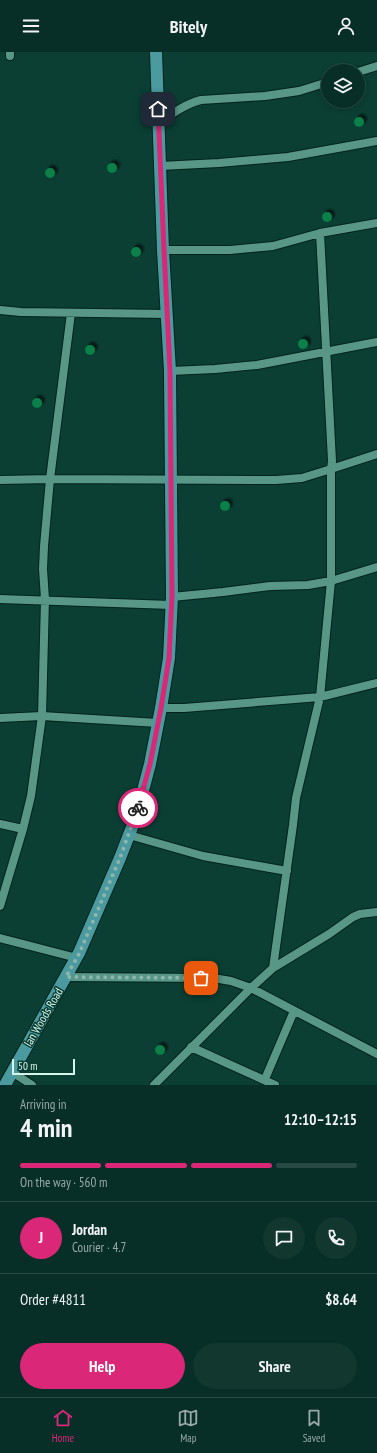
<!DOCTYPE html>
<meta charset="utf-8">
<style>
:root{--surface:#082f27;--page:#11372f;--text:#f1f3f6;--muted:#98a9a7;--line:#294a44;--accent:#db2777}
body{margin:0;font-family:"PT Sans Narrow",sans-serif;background:var(--page);color:var(--text);height:100vh;display:flex;flex-direction:column;font-size:15px;white-space:nowrap}
*{box-sizing:border-box;margin:0}
p{font-size:13px;color:var(--muted)}
.icon{flex:none;width:22px;height:22px;fill:none;stroke:currentColor;stroke-width:2;stroke-linecap:round;stroke-linejoin:round}
.map{position:relative;height:1033px;overflow:hidden}
.drawer{display:flex;flex-direction:column;background:var(--surface);flex:1}
.drawer>*{flex:none}
.fabs{position:absolute;left:321px;top:12px;display:grid;gap:8px}
.fabs a{display:grid;place-items:center;width:44px;height:44px;border-radius:50%;background:var(--surface);box-shadow:0 2px 6px #0003,0 0 0 1px var(--line);font-size:20px}
.scale{position:absolute;left:12px;bottom:10px;width:63px;box-sizing:border-box;padding-left:4px;border:2px solid #d6f6ec;border-top:0;font-size:11px;line-height:14px;white-space:nowrap;color:#d6f6ec;-webkit-text-stroke:3px #0b3f34;paint-order:stroke}
.pin{position:absolute;display:grid;place-items:center;width:34px;height:34px;color:#fff;margin:-17px;border-radius:8px;box-shadow:0 2px 6px #0006}
.courier{position:absolute;display:grid;place-items:center;width:40px;height:40px;margin:-20px;border:3px solid #db2777;border-radius:50%;background:#fff;color:#222;box-shadow:0 1px 5px #0007}
.summary em{font-style:normal;font-weight:700}
.summary div{display:flex;flex-direction:column-reverse}
.summary{display:flex;align-items:center;justify-content:space-between;height:68px;padding:0 20px}
h1{font-size:26px;font-weight:700;line-height:30px}
.bar{display:grid;grid-template-columns:repeat(4,1fr);gap:6px 4px;align-content:center;height:48px;padding:0 20px}
.bar i{height:5px;border-radius:3px;background:var(--line)}
.bar .active{background:var(--accent)}
.bar p{grid-column:span 4}
.line{display:flex;align-items:center;gap:10px;padding:0 20px;border-top:1px solid var(--line)}
.line div{flex:1}
.round{display:grid;place-items:center;flex:none;width:42px;height:42px;border-radius:21px;background:var(--page)}
.primary-button{display:flex;gap:8px;margin-top:auto;padding:8px 20px}
.primary-button a{flex:1;height:46px;border-radius:24px;background:var(--accent);color:#fff;font-size:16px;font-weight:700;line-height:46px;text-align:center}
.primary-button a+a{background:var(--page);color:var(--text)}
header{display:flex;justify-content:space-between;align-items:center;height:52px;padding:0 20px;background:var(--surface);font-size:18px;font-weight:700}
.tabs{display:flex;justify-content:space-around;align-items:center;height:56px;border-top:1px solid var(--line);background:var(--surface);font-size:11px;color:var(--muted)}
.tabs a{display:grid;justify-items:center;gap:2px}
.tabs .active{color:var(--accent)}
.map>svg:first-child{display:block}
.building{fill:#078048;filter:url(#shadow)}
.lines{fill:none;stroke-linecap:round;stroke-linejoin:round}
.street-casing{stroke:#01231c;stroke-width:10}
.secondary-casing{stroke:#01231c;stroke-width:14}
.street{stroke:#589786;stroke-width:8}
.secondary{stroke:#4b9a9f;stroke-width:12}
.done{stroke:#8fb6ac;stroke-width:4;stroke-dasharray:0 7.2}
.route{stroke:#db2777;stroke-width:5}
.labels{text-anchor:middle;dominant-baseline:central;stroke-width:3;stroke-linejoin:round;paint-order:stroke}
.street-label{font-size:12px;fill:#d6f6ec;stroke:#0b3f34}
</style>
<header><svg class="icon" aria-label="menu" viewBox="0 0 24 24"><path d="M4 6h16M4 12h16M4 18h16"/></svg>Bitely<svg class="icon" aria-label="person" viewBox="0 0 24 24"><circle cx="12" cy="8" r="4"/><path d="M4 21q1-7 8-7t8 7"/></svg></header>
<div class="map">
<svg width="377" height="1033" viewBox="0 0 377 1033">
<defs>
<filter id="shadow"><feDropShadow dx="3" dy="-3" stdDeviation="1" flood-color="#0009"/></filter>
</defs>
<rect width="100%" height="100%" fill="#0b3f34"/>
<!-- building -->
<path class="building" d="M354 70a5 5 0 1 1 10 0a5 5 0 1 1-10 0Z
M107 116a5 5 0 1 1 10 0a5 5 0 1 1-10 0Z
M45 121a5 5 0 1 1 10 0a5 5 0 1 1-10 0Z
M322 165a5 5 0 1 1 10 0a5 5 0 1 1-10 0Z
M131 200a5 5 0 1 1 10 0a5 5 0 1 1-10 0Z
M298 292a5 5 0 1 1 10 0a5 5 0 1 1-10 0Z
M85 298a5 5 0 1 1 10 0a5 5 0 1 1-10 0Z
M32 351a5 5 0 1 1 10 0a5 5 0 1 1-10 0Z
M220 454a5 5 0 1 1 10 0a5 5 0 1 1-10 0Z
M155 998a5 5 0 1 1 10 0a5 5 0 1 1-10 0Z"/>
<g class="lines">
<!-- street casing -->
<g class="street-casing">
<path id="street" d="M10,4v-4
M358,20l19,-6
M159,71c13,-9 26,-19 42,-23l64,-4 34,-5 29,-9
M160,114l59,-3 69,-6 89,-16
M163,198h67l43,-4 47,-13 57,-10
M0,258l21,2 146,2
M170,319l45,-2 42,-4 120,-23
M0,428l50,-1 226,1 26,-2 29,-9 1,-8 -12,-228
M172,545l51,-5 47,-6 38,-1 23,-4 46,-14
M0,547l171,6
M161,656h23l136,-11 57,-14
M0,666l42,-2 116,7
M0,772l23,5
M129,783l74,21 84,15
M0,854l23,-77 8,-33 11,-80 3,-117 -2,-30 1,-23 6,-67 21,-166
M0,886l77,20
M273,916l56,-34 24,-17 7,-3 17,-2
M66,925l147,1 18,3 20,7 126,66
M191,995l84,38
M12,1020l20,13
M265,1027l29,-68
M154,1033l97,-97 22,-20 20,-143 3,-27 24,-101 11,-116v-112l46,-15"/>
</g>
<!-- secondary casing -->
<g class="secondary-casing">
<path id="secondary" d="M5,1033l74,-132 41,-95 16,-41 14,-53 11,-56 8,-50 3,-61 -2,-226 -7,-121 -7,-198"/>
</g>
<!-- street -->
<use href="#street" class="street"/>
<!-- secondary -->
<use href="#secondary" class="secondary"/>
</g>
<g class="lines">
<!-- done -->
<path class="done" d="M138,756l-18,50 -41,96 -13,23 135,1"/>
<!-- route -->
<path class="route" d="M138,756l12,-44 11,-56 8,-50 3,-62 -2,-225 -6,-121 -6,-141"/>
</g>
<g class="labels">
<!-- street labels -->
<g class="street-label">
<text transform="translate(43 965) rotate(-60)">Ian Woods Road</text>
</g>
</g>
</svg>
<div class="fabs">
<a><svg class="icon" aria-label="layers" viewBox="0 0 24 24"><path d="M12 4l9 5-9 5-9-5zM3 14l9 5 9-5"/></svg></a>
</div>
<div class="scale">50 m</div>
<div class="pin" style="left:201px;top:926px;background:#ea580c"><svg class="icon" aria-label="bag" viewBox="0 0 24 24"><path d="M5 8h14l-1 12H6zM9 8a3 3 0 0 1 6 0"/></svg></div>
<div class="pin" style="left:158px;top:57px;background:#1f2937"><svg class="icon" aria-label="home" viewBox="0 0 24 24"><path d="M3 11l9-7 9 7M6 9v11h12V9"/></svg></div>
<div class="courier" style="left:138px;top:756px"><svg class="icon" aria-label="bike" viewBox="0 0 24 24"><circle cx="6" cy="16" r="4"/><circle cx="18" cy="16" r="4"/><path d="M6 16l4-8h5l3 8M10 8l3 8H6M13 5h3"/></svg></div>
</div>
<section class="drawer">
<div class="summary"><div><h1>4 min</h1><p>Arriving in</p></div><em>12:10–12:15</em></div>
<div class="bar"><i class="active"></i><i class="active"></i><i class="active"></i><i></i><p>On the way · 560 m</p></div>
<div class="line" style="height:72px"><b class="round" style="background:var(--accent);color:#fff">J</b><div><b>Jordan</b><p>Courier · 4.7</p></div><a class="round"><svg class="icon" aria-label="chat" viewBox="0 0 24 24"><path d="M4 5h16v11H9l-5 4z"/></svg></a><a class="round"><svg class="icon" aria-label="phone" viewBox="0 0 24 24"><path d="M5 4h4l2 5-3 2q2 4 5 5l2-3 5 2v4C11 20 4 13 5 4z"/></svg></a></div>
<div class="line" style="height:52px"><div>Order #4811</div><b>$8.64</b></div>
<div class="primary-button"><a>Help</a><a>Share</a></div>
</section>
<nav class="tabs">
<a class="active"><svg class="icon" aria-label="home" viewBox="0 0 24 24"><path d="M3 11l9-7 9 7M6 9v11h12V9"/></svg>Home</a>
<a><svg class="icon" aria-label="map" viewBox="0 0 24 24"><path d="M3 6l6-2 6 2 6-2v14l-6 2-6-2-6 2zM9 4v14M15 6v14"/></svg>Map</a>
<a><svg class="icon" aria-label="saved" viewBox="0 0 24 24"><path d="M7 4h10v16l-5-4-5 4z"/></svg>Saved</a>
</nav>
